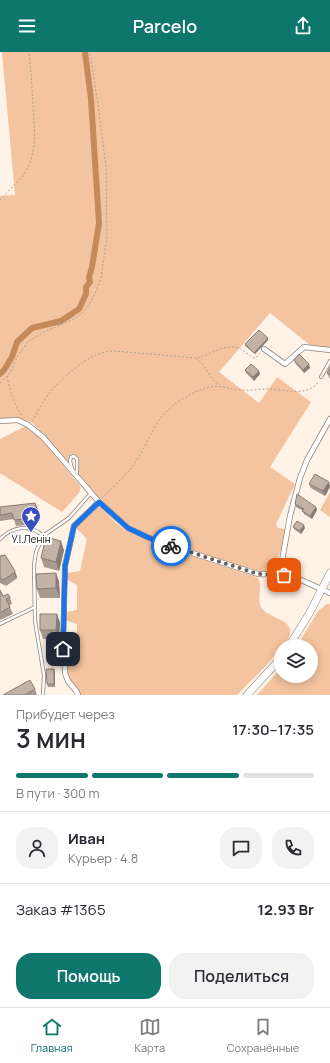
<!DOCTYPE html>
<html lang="ru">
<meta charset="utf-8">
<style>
:root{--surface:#fff;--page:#f2f2f3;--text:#2b2b33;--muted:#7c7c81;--line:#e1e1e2;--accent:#0f766e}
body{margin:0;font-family:Manrope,sans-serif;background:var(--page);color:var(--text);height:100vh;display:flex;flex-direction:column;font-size:15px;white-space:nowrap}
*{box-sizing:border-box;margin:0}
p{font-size:13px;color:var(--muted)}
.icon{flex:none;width:22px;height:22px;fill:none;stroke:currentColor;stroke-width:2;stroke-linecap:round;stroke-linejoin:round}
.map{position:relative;height:643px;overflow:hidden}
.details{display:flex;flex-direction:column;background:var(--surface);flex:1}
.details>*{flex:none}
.tools{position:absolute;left:274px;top:587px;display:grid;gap:8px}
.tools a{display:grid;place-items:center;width:44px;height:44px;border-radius:50%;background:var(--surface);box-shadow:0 2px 10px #0003;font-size:20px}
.pin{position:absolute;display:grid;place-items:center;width:34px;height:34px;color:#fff;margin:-17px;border-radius:8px;box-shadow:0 2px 6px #0006}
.courier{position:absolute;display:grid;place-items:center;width:40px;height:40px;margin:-20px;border:3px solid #1a73e8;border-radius:50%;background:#fff;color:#222;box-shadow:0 1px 5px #0007}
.head em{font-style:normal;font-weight:600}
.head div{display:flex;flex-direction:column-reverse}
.head{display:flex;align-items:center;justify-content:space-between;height:68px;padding:0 16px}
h1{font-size:26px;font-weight:600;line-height:30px}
.bar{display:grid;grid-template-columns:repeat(4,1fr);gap:6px 4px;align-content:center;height:48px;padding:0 16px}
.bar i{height:5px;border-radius:3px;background:var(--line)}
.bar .current{background:var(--accent)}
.bar p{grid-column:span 4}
.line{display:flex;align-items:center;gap:10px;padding:0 16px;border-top:1px solid var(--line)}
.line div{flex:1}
.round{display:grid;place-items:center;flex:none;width:42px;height:42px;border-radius:16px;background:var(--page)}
.action{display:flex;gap:8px;margin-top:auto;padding:8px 16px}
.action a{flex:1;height:46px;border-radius:16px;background:var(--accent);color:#fff;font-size:16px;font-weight:600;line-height:46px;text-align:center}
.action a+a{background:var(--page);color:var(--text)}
header{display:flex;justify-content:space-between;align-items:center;height:52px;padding:0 16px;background:var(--accent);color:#fff;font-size:18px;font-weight:600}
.tab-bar{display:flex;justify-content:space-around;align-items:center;height:56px;border-top:1px solid var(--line);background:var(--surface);font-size:11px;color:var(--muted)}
.tab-bar a{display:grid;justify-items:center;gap:2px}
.tab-bar .current{color:var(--accent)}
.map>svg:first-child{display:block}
.green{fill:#f3c49f}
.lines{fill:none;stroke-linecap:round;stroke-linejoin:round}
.canal{stroke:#c48a5a;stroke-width:6}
.lane-casing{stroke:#928377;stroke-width:4}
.street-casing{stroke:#928377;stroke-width:6}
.secondary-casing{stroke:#928377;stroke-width:8}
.path{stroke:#aca299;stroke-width:1;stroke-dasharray:2 2;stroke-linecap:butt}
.lane{stroke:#fff;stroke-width:2.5}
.street{stroke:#fff;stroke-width:4.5}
.secondary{stroke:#fff;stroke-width:7}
.wall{fill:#a89a90}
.shaded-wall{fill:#887d75}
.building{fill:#c3b3a7;stroke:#887d75}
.done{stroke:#665e57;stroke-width:4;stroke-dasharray:0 7.2}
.route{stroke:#1a73e8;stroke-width:5}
.labels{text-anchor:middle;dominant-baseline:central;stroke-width:4;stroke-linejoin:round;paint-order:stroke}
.poi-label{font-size:10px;fill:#140f0a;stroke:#fff}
</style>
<header><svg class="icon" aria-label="menu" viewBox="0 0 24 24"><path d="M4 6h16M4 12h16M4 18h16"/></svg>Parcelo<svg class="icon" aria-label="share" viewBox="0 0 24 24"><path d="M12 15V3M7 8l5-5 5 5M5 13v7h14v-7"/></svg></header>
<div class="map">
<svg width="330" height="643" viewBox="0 0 330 643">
<rect width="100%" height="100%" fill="#fff2e7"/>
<!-- green -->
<path class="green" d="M2,0h328v298l-15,-1 -45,-36 -51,59 40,31 18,-26 34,25 -41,65 25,17 -19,40 2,4 11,2 -13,33 -5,7 -6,1h-6l-69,-21 -42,-15 -19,-10 -27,-24 -23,-27 -1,-17 -3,-3h-4l-3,5 1,4 -19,-23 -19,-18 -13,-4h-18v-222l15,-1z
M26,374l15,13 40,48 -2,6 -17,19 -62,-39v-34z
M330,440v25l-10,-7z
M98,453l18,18 9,7 12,6 46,17 73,24 3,2c3,9 -2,19 2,28 7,14 45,11 22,39h-2v2l-17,20 -27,27h-158l-12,-19 -2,-27 12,-5v-20l-12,-4 1,-8 11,-2v-25l-11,-6v-6l14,-2 7,-32 -12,-12z
M327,552h3v91h-73l24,-27v8h30v-30h-14l21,-35z"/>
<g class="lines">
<!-- canal -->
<path class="canal" d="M0,322l4,-4 8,-13 5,-15 15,-14 29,-7 18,-12 7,-15v-7l4,-5 -1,-5 3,-10 7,-44 -8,-124 -6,-47"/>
<!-- lane casing -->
<g class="lane-casing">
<path id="lane" d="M321,325l9,-16
M72,417l-2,-8 1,-4 3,-1 3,3v17
M43,484l-7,16 -2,13 1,56 9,54 -1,20
M0,487c12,-12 30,-16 43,-3l26,-18 22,-25
M0,572l35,-17"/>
</g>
<!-- street casing -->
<g class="street-casing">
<path id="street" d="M264,297l21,15 19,-17 26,3
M0,369l18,-1 10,5 15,12 56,65 29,26 19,9 42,15 69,22 32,1 40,18
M285,523l-4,-7 2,-13 7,-39 10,-38 7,-18 23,-41
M78,643l-1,-3 -9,-11 -3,-8v-9l-2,-15 2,-83 9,-40 25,-24"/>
</g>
<!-- secondary casing -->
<g class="secondary-casing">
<path id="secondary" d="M289,594l20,-32 21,-41
M247,643l34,-37"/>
</g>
<!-- path -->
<path class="path" d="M0,148l23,-24 8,-15 4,-21 -4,-69 -2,-19
M196,306c12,9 12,20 24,27
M7,324c3,15 7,28 15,40
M0,331l10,-10 8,-18 10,-13 14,-9 34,-15 6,-5 5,-5 8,-14 6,-16 6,-42 -1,-70 -8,-61 -8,-53
M32,369c6,-8 9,-18 16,-26 14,-18 44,-45 67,-44l81,7c14,-2 27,-15 42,-10 6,2 10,7 16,10h2l4,-5
M102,446c10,-10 21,-20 30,-31 10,-13 16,-28 24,-42 11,-19 34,-33 54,-38 11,-2 20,2 30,3 10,1 19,-1 28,-1 17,0 40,9 51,-8"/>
<!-- lane -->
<use href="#lane" class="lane"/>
<!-- street -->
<use href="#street" class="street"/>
<!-- secondary -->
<use href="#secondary" class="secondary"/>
</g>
<!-- wall -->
<path class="wall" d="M268,286v2l-13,14 -10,-8v-2z
M294,308l16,8 -6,5 -9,-10z
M330,315v12l-3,-6z
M245,318l15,4 -6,7 -8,-8z
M309,432l21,1v2l-5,9 -14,-8z
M35,451l3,6v7l-11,1 1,8 -12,1 -2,-7 -14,2v-14z
M295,452l21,3 1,3 -5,9 -8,-5 -1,-3 -7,-4z
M293,475l12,1 -4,6 -6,-4z
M64,498l-5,21 -15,-4 -3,-9z
M5,503l12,22 -1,2 -10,7 -6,-3v-27z
M56,521l3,9 1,16h-20l-3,-9z
M0,538l3,6 7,1 2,7 -3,1 4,9 -13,6z
M57,562l3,9 -1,16h-16l-3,-9z
M55,620v15h-7l-1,-3z
M35,637l2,6h-34z"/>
<!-- shaded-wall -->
<path class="shaded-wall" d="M268,286v2l-13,14 -1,-1z
M309,312l1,4 -6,5 -1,-3z
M259,319l1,3 -6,7 -1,-4z
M329,430l1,5 -5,9 -2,-5z
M35,451l3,6v7l-2,-7z
M316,455l1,3 -5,9 -2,-3z
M24,459l3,6 1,8 -3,-6z
M304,473l1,3 -4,6 -1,-3z
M61,489l3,9 -5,21 -3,-9z
M15,519l2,6 -1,2 -2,-6z
M56,521l3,9 1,16 -4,-10z
M57,562l3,9 -1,16 -3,-9z
M54,617l1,3v15l-1,-3z"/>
<!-- building -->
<path class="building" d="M259,278l9,8 -14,15 -9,-9z
M299,302l10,10 -6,6 -9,-10z
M251,312l8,7 -6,6 -8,-7z
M330,315v7l-3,-1z
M315,422l14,8 -6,9 -14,-7z
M297,442l19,13 -6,9 -8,-5 2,-2 -9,-5z
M35,451l1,6 -12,2 1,8 -11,1 -2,-7 -12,2v-8z
M297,469l7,4 -4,6 -7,-4z
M46,485l15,4 -5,21 -15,-4z
M5,503l10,16 -1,2 -11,7 -3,-2v-22z
M56,521v15l-19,1 -1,-15z
M0,538l3,6 5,-2 2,3 -4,2 4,8 -10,6z
M40,562h17l-1,16h-16z
M46,617h8v15h-7z
M30,628l5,9 -10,6h-22z"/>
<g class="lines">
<!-- done -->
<path class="done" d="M171,494l87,28 26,1"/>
<!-- route -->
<path class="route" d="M63,597l2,-83 9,-40 25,-24 29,26 19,9 24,9"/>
</g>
<!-- icons -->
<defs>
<g id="sight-pin" transform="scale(1)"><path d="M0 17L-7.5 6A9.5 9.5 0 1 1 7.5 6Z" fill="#384fc1" stroke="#fff"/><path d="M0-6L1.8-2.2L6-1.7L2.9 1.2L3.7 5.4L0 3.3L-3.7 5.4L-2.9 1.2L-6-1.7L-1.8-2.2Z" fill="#fff"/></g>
</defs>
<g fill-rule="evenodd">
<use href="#sight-pin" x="31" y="464"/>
</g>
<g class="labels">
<!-- poi labels -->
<g class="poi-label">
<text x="31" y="487">У.І.Ленін</text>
</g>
</g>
</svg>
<div class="tools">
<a><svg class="icon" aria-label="layers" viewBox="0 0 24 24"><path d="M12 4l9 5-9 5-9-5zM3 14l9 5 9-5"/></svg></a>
</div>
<div class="pin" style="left:284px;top:523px;background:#ea580c"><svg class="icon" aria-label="bag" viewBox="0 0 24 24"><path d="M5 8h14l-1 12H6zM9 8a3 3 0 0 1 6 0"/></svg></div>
<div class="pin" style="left:63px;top:597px;background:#1f2937"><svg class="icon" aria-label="home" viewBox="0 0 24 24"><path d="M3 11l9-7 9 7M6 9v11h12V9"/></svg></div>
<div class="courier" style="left:171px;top:494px"><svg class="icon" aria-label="bike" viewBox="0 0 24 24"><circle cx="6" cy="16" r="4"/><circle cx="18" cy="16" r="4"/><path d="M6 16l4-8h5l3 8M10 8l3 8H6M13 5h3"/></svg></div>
</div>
<section class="details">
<div class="head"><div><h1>3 мин</h1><p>Прибудет через</p></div><em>17:30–17:35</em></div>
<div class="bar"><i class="current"></i><i class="current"></i><i class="current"></i><i></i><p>В пути · 300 m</p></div>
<div class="line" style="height:72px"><a class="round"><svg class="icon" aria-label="person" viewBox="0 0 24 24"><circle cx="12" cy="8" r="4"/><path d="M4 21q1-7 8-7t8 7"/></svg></a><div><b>Иван</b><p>Курьер · 4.8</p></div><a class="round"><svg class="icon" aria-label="chat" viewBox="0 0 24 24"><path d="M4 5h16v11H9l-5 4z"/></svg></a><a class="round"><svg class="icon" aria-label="phone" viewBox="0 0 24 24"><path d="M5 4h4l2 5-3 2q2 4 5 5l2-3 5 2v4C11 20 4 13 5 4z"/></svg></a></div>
<div class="line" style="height:52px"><div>Заказ #1365</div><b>12.93 Br</b></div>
<div class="action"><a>Помощь</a><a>Поделиться</a></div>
</section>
<nav class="tab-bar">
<a class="current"><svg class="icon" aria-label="home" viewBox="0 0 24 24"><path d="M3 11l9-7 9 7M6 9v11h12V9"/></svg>Главная</a>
<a><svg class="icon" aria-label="map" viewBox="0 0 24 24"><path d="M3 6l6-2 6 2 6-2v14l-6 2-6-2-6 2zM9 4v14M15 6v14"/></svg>Карта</a>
<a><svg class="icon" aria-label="saved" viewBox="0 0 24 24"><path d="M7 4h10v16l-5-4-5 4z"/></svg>Сохранённые</a>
</nav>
